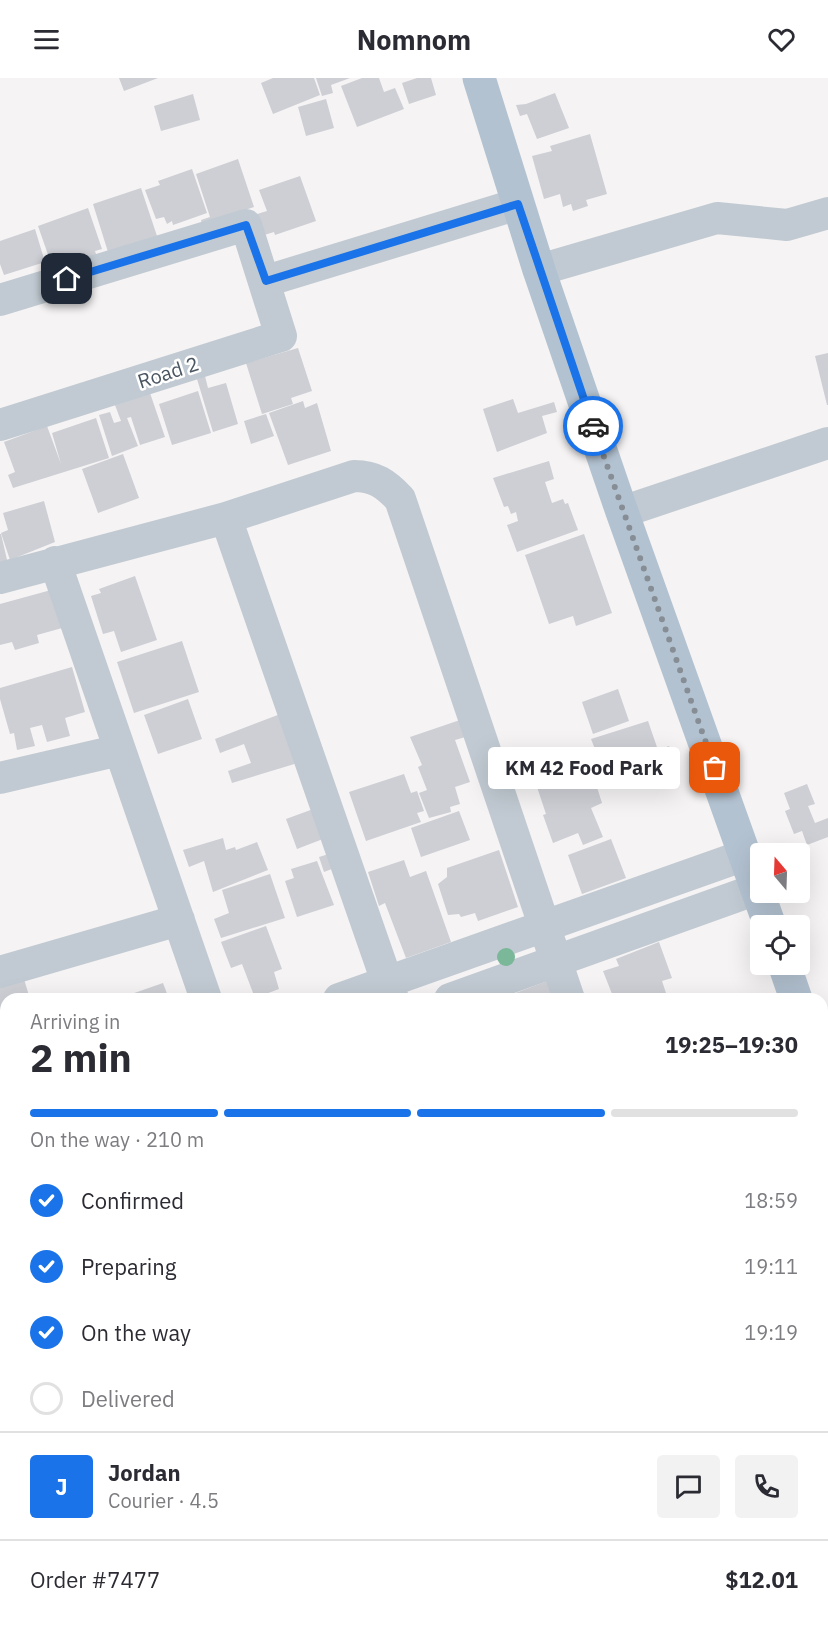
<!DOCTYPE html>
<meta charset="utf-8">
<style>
:root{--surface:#fff;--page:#f2f2f3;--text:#2b2b33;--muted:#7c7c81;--line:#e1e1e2;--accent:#1a73e8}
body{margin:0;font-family:"IBM Plex Sans",sans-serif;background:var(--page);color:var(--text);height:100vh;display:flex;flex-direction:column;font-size:22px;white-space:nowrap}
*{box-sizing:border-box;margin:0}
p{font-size:20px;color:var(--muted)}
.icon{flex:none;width:33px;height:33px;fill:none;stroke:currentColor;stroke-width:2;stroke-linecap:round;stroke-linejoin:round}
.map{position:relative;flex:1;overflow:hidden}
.drawer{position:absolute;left:0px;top:915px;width:828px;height:638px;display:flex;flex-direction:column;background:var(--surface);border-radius:18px 18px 0 0;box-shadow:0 6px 24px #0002}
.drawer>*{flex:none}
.needle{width:39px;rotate:341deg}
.fabs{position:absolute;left:750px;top:765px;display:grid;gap:12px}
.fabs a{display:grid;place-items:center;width:60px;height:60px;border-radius:6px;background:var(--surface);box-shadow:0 6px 24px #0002;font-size:30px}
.pin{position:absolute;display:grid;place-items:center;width:51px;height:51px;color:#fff;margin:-26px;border-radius:12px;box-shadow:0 3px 9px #0006}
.courier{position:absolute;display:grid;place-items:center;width:60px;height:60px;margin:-30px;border:4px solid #1a73e8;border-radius:50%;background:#fff;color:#222;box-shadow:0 2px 8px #0007}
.bubble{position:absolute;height:42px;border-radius:6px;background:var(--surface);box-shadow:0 6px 24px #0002;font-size:20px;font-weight:700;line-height:42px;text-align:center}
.summary em{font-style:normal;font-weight:700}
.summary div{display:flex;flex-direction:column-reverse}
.summary{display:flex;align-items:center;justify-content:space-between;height:102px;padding:0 30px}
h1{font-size:39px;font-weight:700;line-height:45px}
.bar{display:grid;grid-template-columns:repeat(4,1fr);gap:9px 6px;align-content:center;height:72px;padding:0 30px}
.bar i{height:8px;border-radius:4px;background:var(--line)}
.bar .current{background:var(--accent)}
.bar p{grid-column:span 4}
.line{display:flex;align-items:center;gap:15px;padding:0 30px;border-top:2px solid var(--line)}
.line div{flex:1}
.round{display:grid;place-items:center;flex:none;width:63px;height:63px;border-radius:6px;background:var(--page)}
ol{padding:0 30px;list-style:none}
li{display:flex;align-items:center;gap:18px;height:66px}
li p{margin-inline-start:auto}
li .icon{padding:6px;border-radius:50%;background:var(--accent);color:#fff;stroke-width:4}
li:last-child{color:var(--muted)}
li i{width:33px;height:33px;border:3px solid var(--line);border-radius:50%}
header{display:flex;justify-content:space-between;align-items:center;height:78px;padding:0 30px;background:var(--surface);font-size:27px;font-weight:700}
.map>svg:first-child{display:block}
.medical{fill:#fce8e6}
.building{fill:#cdcfd5}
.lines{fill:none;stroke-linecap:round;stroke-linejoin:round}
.minor{stroke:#c1cad2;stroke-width:32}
.major{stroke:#b3c2d1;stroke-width:33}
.tree{fill:#7bb799}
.done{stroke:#868d94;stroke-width:6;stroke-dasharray:0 10.8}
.route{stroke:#1a73e8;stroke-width:8}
.labels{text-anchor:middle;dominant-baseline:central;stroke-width:5;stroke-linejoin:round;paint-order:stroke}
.street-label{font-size:20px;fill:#4a5661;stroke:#fff}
</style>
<header><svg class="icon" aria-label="menu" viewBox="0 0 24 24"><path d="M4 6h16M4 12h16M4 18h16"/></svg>Nomnom<svg class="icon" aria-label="heart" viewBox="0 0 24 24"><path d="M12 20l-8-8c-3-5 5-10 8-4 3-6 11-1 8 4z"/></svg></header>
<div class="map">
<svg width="828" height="1552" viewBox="0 0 828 1552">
<rect width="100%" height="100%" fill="#f5f3f3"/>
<!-- medical -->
<path class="medical" d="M0,1468l6,12v62l-6,4z"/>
<!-- building -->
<path class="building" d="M119,0h39l-34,13z
M273,0h41l6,17 -47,19 -12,-31z
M316,0h34l-19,7 2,8 -11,3z
M362,0h17l5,14 11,-4 9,21 -47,18 -16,-41z
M417,0h14l5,17 -27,9 -7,-21z
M555,15l14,35 -32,11 -10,-25 -7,2 -4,-11 10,-1z
M193,16l7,26 -39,11 -7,-25z
M326,21l8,29 -28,8 -8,-29z
M590,56l17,60 -21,6 2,6 -15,5 -2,-7 -8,3 -3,-13 -16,5 -12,-43 20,-5 -2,-5z
M238,81l16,48 -9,3 1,4 -43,14 -2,-8 9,-3 -14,-43z
M192,91l15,44 -34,12 -1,-4 -5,3 -3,-7 -8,2 -11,-29 15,-5 -2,-4z
M300,98l16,45 -41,14 -1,-3 -13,4 -7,-21 13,-4 -8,-21z
M141,110l16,48 -49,16 -15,-48z
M88,130l14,41 -7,2 3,9 -21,7 -3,-8 -22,7 -14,-40z
M35,151l10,33 -41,13 -4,-11v-23z
M298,270l14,43 -21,7 2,6 -31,10 -16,-51z
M828,275v52h-1l-12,-49z
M205,298l3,12 18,-5 12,41 -25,8 -16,-53z
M198,313l13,42 -39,12 -13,-41z
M150,315l15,44 -25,8 -9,-28 -4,1 11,28 -26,10 -13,-41 11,-3 4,11 7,-2 -6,-16z
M513,321l5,14 36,-11 3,10 -15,4 5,17 -50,19 -14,-43z
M303,323l2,7 12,-5 14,48 -43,14 -19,-52z
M266,336l8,22 -23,8 -7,-23z
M96,340l13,40 -96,30 -5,-13 7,-3 -11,-30 43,-16 14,38 -9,-31z
M123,376l16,44 -41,15 -16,-44z
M549,383l5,18 -9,3 7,21 11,-4 2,5 3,-1 10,27 -61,22 -10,-27 11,-4 -2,-9 -5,2 -3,-8 -4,1 -11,-29z
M44,423l11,41 -45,18 -9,-27 7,-3 -5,-17z
M1,456l7,30 -8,2v-32z
M584,456l28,79 -36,13 -3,-10 -24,8 -24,-69z
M135,498l22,64 -36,12 -7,-21 -11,3 -12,-38 10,-3 -2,-4z
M62,509l11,38 -36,10 2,8 -24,7 -3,-8 -12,3v-41z
M182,563l17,51 -65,21 -17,-51z
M72,589l13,45 -20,6 5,18 -23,6 -5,-17 -12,3 5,18 -18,4 -3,-17 -4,1 -10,-35v-11z
M618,611l11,32 -36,13 -11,-32z
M188,621l14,40 -44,15 -14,-39z
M283,635l18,49 -69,21 -4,-12 23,-8 -7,-19 -24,9 -5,-14z
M463,641l6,17 -14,4 15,42 -15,5 5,17 -10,3 1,5 -22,6 -10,-25 8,-3 -9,-23 4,-2 -12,-28z
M648,643l10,29 11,-4 7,20 -49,17 -3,-9 -12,3 2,6 -13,4 -9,-31 5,-2 -6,-15z
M574,675l14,30 7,-2 7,22 -11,5 12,29 -20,8 -5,-12 -25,10 -10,-28 3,-1 -12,-36 12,-4 -4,-11z
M404,696l7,19 6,-2 7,20 -7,2 4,9 -55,19 -17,-49z
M807,706l8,20 -7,2 7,17 13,-5v19l-21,8 -5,-14 -8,3 -9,-23 5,-2 -6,-16z
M316,730l12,29 -31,12 -11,-30z
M459,733l11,29 -49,17 -10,-29z
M223,760l3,12 9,-3 1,3 21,-8 11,28 -55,22 -9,-31 -15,6 -6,-17z
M611,761l15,39 -44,16 -14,-39z
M499,772l19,57 -40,14 -3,-8 -14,4 -2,-3 -11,1 -10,-31 9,-7v-9z
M332,775l5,14 -13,5 -5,-15z
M404,782l6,17 16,-6 25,71 -45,16 -21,-55 -6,3 -11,-34z
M317,783l17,44 -37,12 -12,-36 9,-3 -3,-9z
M270,796l15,44 -64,20 -7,-19 15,-6 -7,-23z
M266,848l16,43 -8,3 5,17 -24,9 -13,-34 -11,4 -10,-26z
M659,864l13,36 -10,3 5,15 -7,3h-46l-11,-28 16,-5 -3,-7z
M21,891l9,30h-24v8l-6,2v-33z
M550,902l7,19h-58z
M163,905l6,16h-52z
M6,944v59l-6,2v-59z
M828,1186v53l-6,2v-53z
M828,1242v49l-6,2v-49z
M822,1367l6,16 -6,2z
M6,1424v34l-6,-14v-17z
M828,1479v32l-6,3v-33z
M828,1514v23l-4,1 -2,-23z
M50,1546h50l2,6h-49z
M159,1546h16v1l-14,5z
M184,1546h42l2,6h-58z
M250,1546h16v1l-14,4z
M281,1546h27l2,6h-27z
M319,1546h43v1l-14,5h-32l-2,-3z
M460,1546h10l2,6h-27z
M534,1546h46l2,6h-46z
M591,1546h44v1l-14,5h-28z
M670,1546l2,6h-19l15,-6z
M774,1546h42v1l-19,5h-22z"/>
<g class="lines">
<!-- minor -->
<path class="minor" d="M539,192l178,-52 70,7 41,-12
M266,203l252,-77
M0,222l246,-75 35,111 -281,89
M622,434l206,-69
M226,440l167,481
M55,484l151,437
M0,500l226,-60 128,-42c21,0 32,8 46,23l169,500
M0,700l120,-28
M0,894l179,-52
M339,921l406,-144
M450,921l307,-110
M0,1065l6,-2
M0,1199l6,11
M402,1552l13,-6"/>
<!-- major -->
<path class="major" d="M479,0l60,192 83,242 148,414
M784,886l12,35
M822,997l6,18"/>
</g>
<!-- trees -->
<circle class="tree" cx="506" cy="879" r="9"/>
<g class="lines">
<!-- done -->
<path class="done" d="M593,348l122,342"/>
<!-- route -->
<path class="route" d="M67,201l179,-54 20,56 252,-77 75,222"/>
</g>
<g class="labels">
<!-- street labels -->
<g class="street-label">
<text transform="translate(168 294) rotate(-18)">Road 2</text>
</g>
</g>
</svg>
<div class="fabs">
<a><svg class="needle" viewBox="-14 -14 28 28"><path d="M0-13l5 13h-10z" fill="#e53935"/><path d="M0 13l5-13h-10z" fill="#7c7c81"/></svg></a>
<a><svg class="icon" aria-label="locate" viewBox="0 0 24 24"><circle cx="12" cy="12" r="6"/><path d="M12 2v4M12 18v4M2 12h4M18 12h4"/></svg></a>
</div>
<div class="pin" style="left:715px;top:690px;background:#ea580c"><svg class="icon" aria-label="bag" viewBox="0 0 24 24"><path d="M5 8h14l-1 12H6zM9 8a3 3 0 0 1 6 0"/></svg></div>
<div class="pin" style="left:67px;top:201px;background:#1f2937"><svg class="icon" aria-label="home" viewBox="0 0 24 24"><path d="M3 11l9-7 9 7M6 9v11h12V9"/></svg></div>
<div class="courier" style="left:593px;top:348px"><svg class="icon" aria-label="car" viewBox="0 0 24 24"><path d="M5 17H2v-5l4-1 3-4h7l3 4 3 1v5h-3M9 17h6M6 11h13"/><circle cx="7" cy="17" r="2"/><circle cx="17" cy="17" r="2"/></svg></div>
<div class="bubble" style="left:488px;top:669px;width:192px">KM 42 Food Park</div>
<section class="drawer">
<div class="summary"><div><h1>2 min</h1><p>Arriving in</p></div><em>19:25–19:30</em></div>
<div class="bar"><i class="current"></i><i class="current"></i><i class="current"></i><i></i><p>On the way · 210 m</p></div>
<ol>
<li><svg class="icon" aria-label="check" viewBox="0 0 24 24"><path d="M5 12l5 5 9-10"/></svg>Confirmed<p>18:59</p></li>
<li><svg class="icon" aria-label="check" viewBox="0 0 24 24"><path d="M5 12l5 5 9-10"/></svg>Preparing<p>19:11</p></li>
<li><svg class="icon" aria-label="check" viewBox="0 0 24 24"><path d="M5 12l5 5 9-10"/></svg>On the way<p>19:19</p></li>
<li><i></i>Delivered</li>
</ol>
<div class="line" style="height:108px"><b class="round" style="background:var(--accent);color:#fff">J</b><div><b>Jordan</b><p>Courier · 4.5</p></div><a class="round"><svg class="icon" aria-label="chat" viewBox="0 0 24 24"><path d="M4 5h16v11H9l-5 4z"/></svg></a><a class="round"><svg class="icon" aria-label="phone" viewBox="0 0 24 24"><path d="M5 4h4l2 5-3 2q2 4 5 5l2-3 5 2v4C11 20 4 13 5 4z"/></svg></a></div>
<div class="line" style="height:78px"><div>Order #7477</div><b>$12.01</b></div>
</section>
</div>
